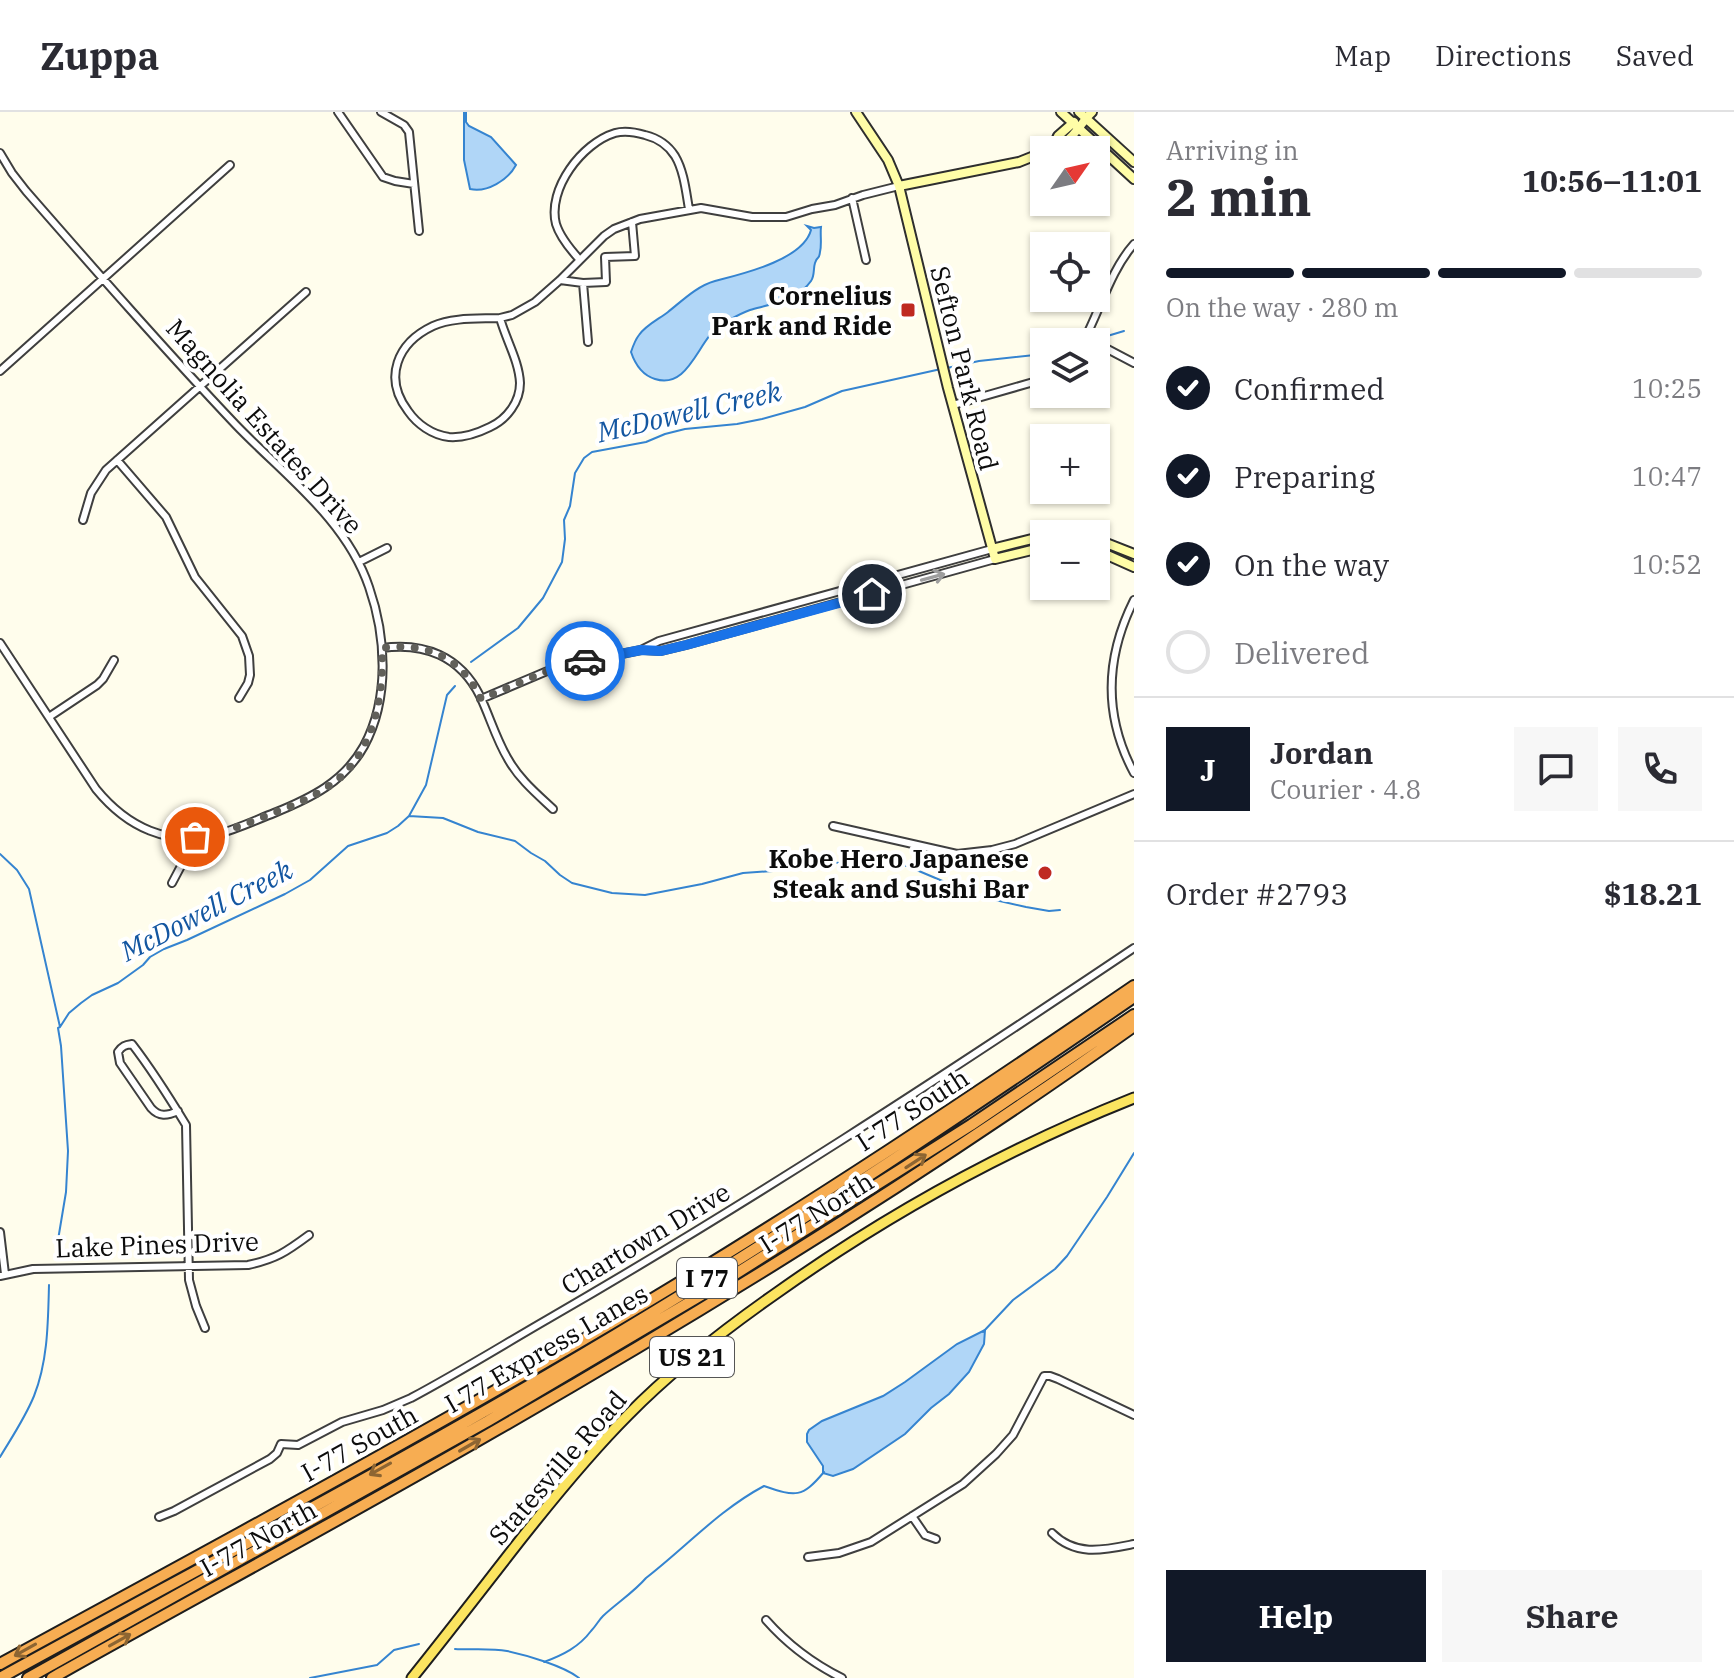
<!DOCTYPE html>
<meta charset="utf-8">
<style>
:root{--surface:#fff;--page:#f7f7f7;--text:#2b2b33;--muted:#7c7c81;--line:#e1e1e2;--accent:#111827}
body{margin:0;font-family:"IBM Plex Serif",serif;background:var(--page);color:var(--text);height:100vh;display:flex;flex-direction:column;font-size:30px;white-space:nowrap}
*{box-sizing:border-box;margin:0}
p{font-size:26px;color:var(--muted)}
.icon{flex:none;width:44px;height:44px;fill:none;stroke:currentColor;stroke-width:2;stroke-linecap:round;stroke-linejoin:round}
.map{position:relative;flex:1;overflow:hidden}
.drawer{display:flex;flex-direction:column;background:var(--surface);width:600px}
.drawer>*{flex:none}
.needle{width:52px;rotate:56deg}
.fabs{position:absolute;left:1030px;top:24px;display:grid;gap:16px}
.fabs a{display:grid;place-items:center;width:80px;height:80px;border-radius:0px;background:var(--surface);box-shadow:0 2px 6px #0004;font-size:40px}
.pin{position:absolute;display:grid;place-items:center;width:68px;height:68px;color:#fff;margin:-34px;border:4px solid #fff;border-radius:50%;box-shadow:0 2px 8px #0007}
.courier{position:absolute;display:grid;place-items:center;width:80px;height:80px;margin:-40px;border:6px solid #1a73e8;border-radius:50%;background:#fff;color:#222;box-shadow:0 2px 10px #0007}
.headline em{font-style:normal;font-weight:700}
.headline div{display:flex;flex-direction:column-reverse}
.headline{display:flex;align-items:center;justify-content:space-between;height:136px;padding:0 32px}
h1{font-size:52px;font-weight:700;line-height:60px}
.bar{display:grid;grid-template-columns:repeat(4,1fr);gap:12px 8px;align-content:center;height:96px;padding:0 32px}
.bar i{height:10px;border-radius:6px;background:var(--line)}
.bar .selected{background:var(--accent)}
.bar p{grid-column:span 4}
.line{display:flex;align-items:center;gap:20px;padding:0 32px;border-top:2px solid var(--line)}
.line div{flex:1}
.round{display:grid;place-items:center;flex:none;width:84px;height:84px;border-radius:0px;background:var(--page)}
ol{padding:0 32px;list-style:none}
li{display:flex;align-items:center;gap:24px;height:88px}
li p{margin-inline-start:auto}
li .icon{padding:8px;border-radius:50%;background:var(--accent);color:#fff;stroke-width:4}
li:last-child{color:var(--muted)}
li i{width:44px;height:44px;border:4px solid var(--line);border-radius:50%}
.primary-button{display:flex;gap:16px;margin-top:auto;padding:16px 32px}
.primary-button a{flex:1;height:92px;border-radius:0px;background:var(--accent);color:#fff;font-size:32px;font-weight:700;line-height:92px;text-align:center}
.primary-button a+a{background:var(--page);color:var(--text)}
header{display:flex;align-items:center;gap:48px;box-sizing:border-box;height:112px;padding:0 40px;background:var(--surface);border-bottom:2px solid var(--line)}
header strong{font-size:38px}
nav{display:flex;gap:44px;margin-inline-start:auto;font-size:28px}
main{display:flex;flex:1;min-height:0}
.map>svg:first-child{display:block}
.water{fill:#b0d6f7;stroke:#3584d0;stroke-width:2}
.lines{fill:none;stroke-linecap:round;stroke-linejoin:round}
.stream{stroke:#3584d0;stroke-width:2}
.street-casing{stroke:#3f3f3f;stroke-width:10}
.secondary-casing{stroke:#2e2e2e;stroke-width:12}
.primary-casing{stroke:#1d1d1d;stroke-width:13}
.highway-casing{stroke:#1d1d1d;stroke-width:14}
.street{stroke:#fff;stroke-width:6}
.secondary{stroke:#fffda7;stroke-width:8}
.primary{stroke:#fbe460;stroke-width:9}
.highway{stroke:#f7ad52;stroke-width:10}
.oneway{stroke:#9e9e9e}
.oneway2{stroke:#8d6532}
.done{stroke:#61605a;stroke-width:8;stroke-dasharray:0 14.4}
.route{stroke:#1a73e8;stroke-width:10}
.poi-dot{fill:#bf2922;stroke:#fff;stroke-width:3}
.labels{text-anchor:middle;dominant-baseline:central;stroke-width:8;stroke-linejoin:round;paint-order:stroke}
.shield{fill:#fff;stroke:#555;stroke-width:2}
.shield-label{font-size:24px;font-weight:bold;fill:#0c0c0c}
.poi-label{font-size:26px;font-weight:bold;fill:#0c0c0c;stroke:#fff;text-anchor:end}
.street-label{font-size:26px;fill:#0c0c0c;stroke:#fff}
.water-label{font-size:28px;font-style:italic;fill:#1356a1;stroke:#fff}
</style>
<header>
<strong>Zuppa</strong>
<nav><a>Map</a><a>Directions</a><a>Saved</a></nav>
</header>
<main>
<div class="map">
<svg width="1134" height="1566" viewBox="0 0 1134 1566">
<rect width="100%" height="100%" fill="#fffdec"/>
<!-- water -->
<path class="water" d="M464,0h2v10l3,4 22,11 25,28c-8,15 -29,28 -46,24l-6,-29z
M807,114l7,2 7,-1c-1,8 1,17 -1,25 -1,9 -2,2 -5,11 -2,6 0,12 -4,18 -13,19 -40,23 -61,29 -9,3 -19,9 -28,14 -24,14 -32,66 -67,55 -13,-4 -20,-15 -24,-27 2,-6 4,-12 8,-17 7,-10 20,-16 29,-23 15,-12 29,-26 47,-31 27,-7 88,-21 96,-51z
M985,1218l-1,14 -15,28 -20,22 -18,14 -26,26 -52,35 -20,7 -10,-3v-7l-16,-24v-8l2,-4 13,-9 61,-25 22,-14 52,-38z"/>
<g class="lines">
<!-- stream -->
<path class="stream" d="M1099,228l5,-3 20,-6
M947,256l32,-7 65,-7
M471,550l47,-34 25,-30 19,-36 3,-23 -1,-19 6,-14 5,-33 9,-15 8,-6 54,-10 19,-8 20,-5 52,-5 25,-5 43,-12 37,-16 99,-22
M409,704l34,2 35,14 37,9 16,12 14,8 15,14 12,8 40,10 33,2 57,-11 41,-11 30,-2 55,-8 49,-1 30,4 71,30 48,11 23,4 11,-1
M0,742l17,16 12,19 31,138 -2,1 3,18 7,105 -2,41 -10,60
M60,915l9,-14 12,-10 11,-8 26,-12 25,-18 7,-8 14,-8 23,-9 98,-46 25,-14 38,-34 39,-13 11,-7 11,-10 17,-31 21,-90 8,-9
M983,1220l30,-32 42,-31 12,-13 40,-59 27,-44
M0,1345c12,-20 25,-39 34,-61 14,-35 14,-74 15,-111
M455,1537c17,1 36,-1 52,2 19,4 57,15 72,27
M544,1550c19,-7 35,-15 47,-31 5,-5 7,-10 12,-15 14,-13 31,-24 43,-38 40,-31 73,-68 118,-92 32,11 38,12 60,-14
M310,1566l67,-13 17,-15 25,-6"/>
<!-- street casing -->
<g class="street-casing">
<path id="street" d="M338,0l45,65 12,4 19,3
M381,0l23,13 5,7 10,99
M0,41l12,20 14,18c69,79 138,158 210,234 48,50 110,94 133,162 17,49 21,111 -5,159 -20,36 -53,52 -90,67 -18,7 -37,16 -56,21 -50,13 -91,-7 -122,-45l-96,-146
M852,86l14,62
M579,147c-9,-10 -19,-22 -23,-35 -9,-35 26,-81 59,-91 10,-3 20,-1 30,2 12,3 23,10 30,21 9,15 11,36 14,53
M560,168l23,3
M500,206l12,-3 23,-13 25,-22 44,-44 10,-7 26,-10 61,-11 51,9h34l26,-8 23,-4 28,-10 36,-9
M500,206c6,22 19,43 20,65 0,19 -13,36 -30,44 -12,6 -27,11 -41,10 -17,-2 -32,-13 -41,-26 -25,-33 -11,-68 25,-85 20,-9 46,-7 67,-8z
M588,230l-5,-59 23,-1 -1,-25 30,-1 -3,-34
M1083,230c17,-31 27,-71 51,-98
M1096,231l38,20
M0,259l230,-206
M953,293l91,-26
M117,348l49,57 29,60 47,59 7,20 1,19 -2,8 -9,15
M83,408l8,-27 15,-23 200,-178
M359,450l28,-14
M1134,488c-29,58 -31,115 0,173
M382,536c42,-6 78,8 98,48 10,21 16,43 28,63 11,20 29,35 45,50
M644,538l17,1 25,-6 309,-86
M481,587l71,-30 15,-4 74,-15 18,-9 333,-92
M49,605l48,-32 6,-6 11,-19
M833,714l124,28 35,-4 23,-6 119,-50
M172,771l9,-17 3,-29
M178,999c-11,5 -19,6 -27,-3l-31,-45 -2,-11c4,-6 7,-7 14,-8 20,26 37,53 54,81l3,155 7,26 9,22
M0,1120l5,42
M0,1164l33,-7 215,-4c28,-6 38,-13 61,-30
M912,1404l13,19 11,4
M159,1405l15,-6 96,-52 7,-6 4,-9 17,1 44,-23 41,-12 28,-12c47,-25 92,-53 137,-79 201,-116 394,-242 586,-371
M1052,1421c24,24 52,17 82,11
M808,1445l31,-4 32,-11 92,-58 33,-30 17,-19 31,-59h6l8,3 76,36
M766,1508c22,25 46,43 76,58"/>
</g>
<!-- secondary casing -->
<g class="secondary-casing">
<path id="secondary" d="M856,0l32,48 11,26 49,202 47,171 49,-12
M1061,0l73,67
M1079,0l55,50
M1054,33l4,-9 16,-14
M1047,38c6,-4 12,-5 18,-8 12,-8 17,-21 27,-30
M899,74l120,-24 25,-10
M1096,427l38,15
M992,437l52,-13
M1096,438l38,17"/>
</g>
<!-- primary casing -->
<g class="primary-casing">
<path id="primary" d="M412,1566c37,-46 73,-93 109,-139 34,-43 68,-85 107,-124 45,-46 97,-86 150,-123 110,-78 230,-144 356,-194"/>
</g>
<!-- highway casing -->
<g class="highway-casing">
<path id="highway" d="M0,1552c216,-118 433,-234 644,-360 167,-100 329,-208 490,-318
M0,1566c218,-120 438,-235 650,-364 165,-100 325,-208 484,-317
M28,1566l460,-257 222,-131 261,-165 163,-110
M52,1566c148,-83 297,-163 444,-248 218,-125 433,-258 638,-404"/>
</g>
<!-- street -->
<use href="#street" class="street"/>
<!-- secondary -->
<use href="#secondary" class="secondary"/>
<!-- primary -->
<use href="#primary" class="primary"/>
<!-- highway -->
<use href="#highway" class="highway"/>
</g>
<!-- one-way arrows -->
<defs><path id="oneway-shaft" d="M-6 0H5M1.5-3L5.5 0L1.5 3" fill="none" stroke-width="1.6" stroke-linecap="round" stroke-linejoin="round" transform="scale(2)"/></defs>
<use class="oneway" href="#oneway-shaft" transform="translate(933 465) rotate(-15)"/>
<g class="oneway2">
<use href="#oneway-shaft" transform="translate(916 1049) rotate(-33)"/>
<use href="#oneway-shaft" transform="translate(470 1333) rotate(-30)"/>
<use href="#oneway-shaft" transform="translate(380 1357) rotate(151)"/>
<use href="#oneway-shaft" transform="translate(120 1528) rotate(-29)"/>
<use href="#oneway-shaft" transform="translate(25 1538) rotate(151)"/>
</g>
<g class="lines">
<!-- done -->
<path class="done" d="M195,725c26,-3 48,-12 71,-21 23,-9 47,-18 67,-33 41,-30 51,-88 49,-135 45,-6 79,9 99,51l71,-30 33,-8"/>
<!-- route -->
<path class="route" d="M585,549l56,-11 20,1 25,-6 186,-51"/>
</g>
<!-- markers -->
<g class="poi-dot">
<rect x="900" y="190" width="16" height="16" rx="4"/>
<circle cx="1045" cy="761" r="8"/>
</g>
<g class="labels">
<!-- shield labels -->
<g class="shield">
<rect x="677" y="1146" width="60" height="40" rx="6"/>
<rect x="650" y="1225" width="84" height="40" rx="6"/>
</g>
<g class="shield-label">
<text x="707" y="1166">I 77</text>
<text x="692" y="1245">US 21</text>
</g>
<!-- poi labels -->
<g class="poi-label">
<text x="892" y="183">Cornelius<tspan x="892" dy="30">Park and Ride</tspan></text>
<text x="1029" y="746">Kobe Hero Japanese<tspan x="1029" dy="30">Steak and Sushi Bar</tspan></text>
</g>
<!-- street labels -->
<g class="street-label">
<text transform="translate(965 256) rotate(76)">Sefton Park Road</text>
<text transform="translate(265 314) rotate(48)">Magnolia Estates Drive</text>
<text transform="translate(912 997) rotate(-33)">I-77 South</text>
<text transform="translate(816 1100) rotate(-32)">I-77 North</text>
<text transform="translate(645 1126) rotate(-31)">Chartown Drive</text>
<text transform="translate(157 1132) rotate(-2)">Lake Pines Drive</text>
<text transform="translate(546 1236) rotate(-30)">I 77 Express Lanes</text>
<text transform="translate(359 1331) rotate(-29)">I-77 South</text>
<text transform="translate(557 1355) rotate(-49)">Statesville Road</text>
<text transform="translate(258 1426) rotate(-29)">I-77 North</text>
</g>
<!-- water labels -->
<g class="water-label">
<text transform="translate(689 299) rotate(-13)">McDowell Creek</text>
<text transform="translate(206 798) rotate(-27)">McDowell Creek</text>
</g>
</g>
</svg>
<div class="fabs">
<a><svg class="needle" viewBox="-14 -14 28 28"><path d="M0-13l5 13h-10z" fill="#e53935"/><path d="M0 13l5-13h-10z" fill="#7c7c81"/></svg></a>
<a><svg class="icon" aria-label="locate" viewBox="0 0 24 24"><circle cx="12" cy="12" r="6"/><path d="M12 2v4M12 18v4M2 12h4M18 12h4"/></svg></a>
<a><svg class="icon" aria-label="layers" viewBox="0 0 24 24"><path d="M12 4l9 5-9 5-9-5zM3 14l9 5 9-5"/></svg></a>
<a>+</a>
<a>−</a>
</div>
<div class="pin" style="left:195px;top:725px;background:#ea580c"><svg class="icon" aria-label="bag" viewBox="0 0 24 24"><path d="M5 8h14l-1 12H6zM9 8a3 3 0 0 1 6 0"/></svg></div>
<div class="pin" style="left:872px;top:482px;background:#1f2937"><svg class="icon" aria-label="home" viewBox="0 0 24 24"><path d="M3 11l9-7 9 7M6 9v11h12V9"/></svg></div>
<div class="courier" style="left:585px;top:549px"><svg class="icon" aria-label="car" viewBox="0 0 24 24"><path d="M5 17H2v-5l4-1 3-4h7l3 4 3 1v5h-3M9 17h6M6 11h13"/><circle cx="7" cy="17" r="2"/><circle cx="17" cy="17" r="2"/></svg></div>
</div>
<section class="drawer">
<div class="headline"><div><h1>2 min</h1><p>Arriving in</p></div><em>10:56–11:01</em></div>
<div class="bar"><i class="selected"></i><i class="selected"></i><i class="selected"></i><i></i><p>On the way · 280 m</p></div>
<ol>
<li><svg class="icon" aria-label="check" viewBox="0 0 24 24"><path d="M5 12l5 5 9-10"/></svg>Confirmed<p>10:25</p></li>
<li><svg class="icon" aria-label="check" viewBox="0 0 24 24"><path d="M5 12l5 5 9-10"/></svg>Preparing<p>10:47</p></li>
<li><svg class="icon" aria-label="check" viewBox="0 0 24 24"><path d="M5 12l5 5 9-10"/></svg>On the way<p>10:52</p></li>
<li><i></i>Delivered</li>
</ol>
<div class="line" style="height:144px"><b class="round" style="background:var(--accent);color:#fff">J</b><div><b>Jordan</b><p>Courier · 4.8</p></div><a class="round"><svg class="icon" aria-label="chat" viewBox="0 0 24 24"><path d="M4 5h16v11H9l-5 4z"/></svg></a><a class="round"><svg class="icon" aria-label="phone" viewBox="0 0 24 24"><path d="M5 4h4l2 5-3 2q2 4 5 5l2-3 5 2v4C11 20 4 13 5 4z"/></svg></a></div>
<div class="line" style="height:104px"><div>Order #2793</div><b>$18.21</b></div>
<div class="primary-button"><a>Help</a><a>Share</a></div>
</section>
</main>
